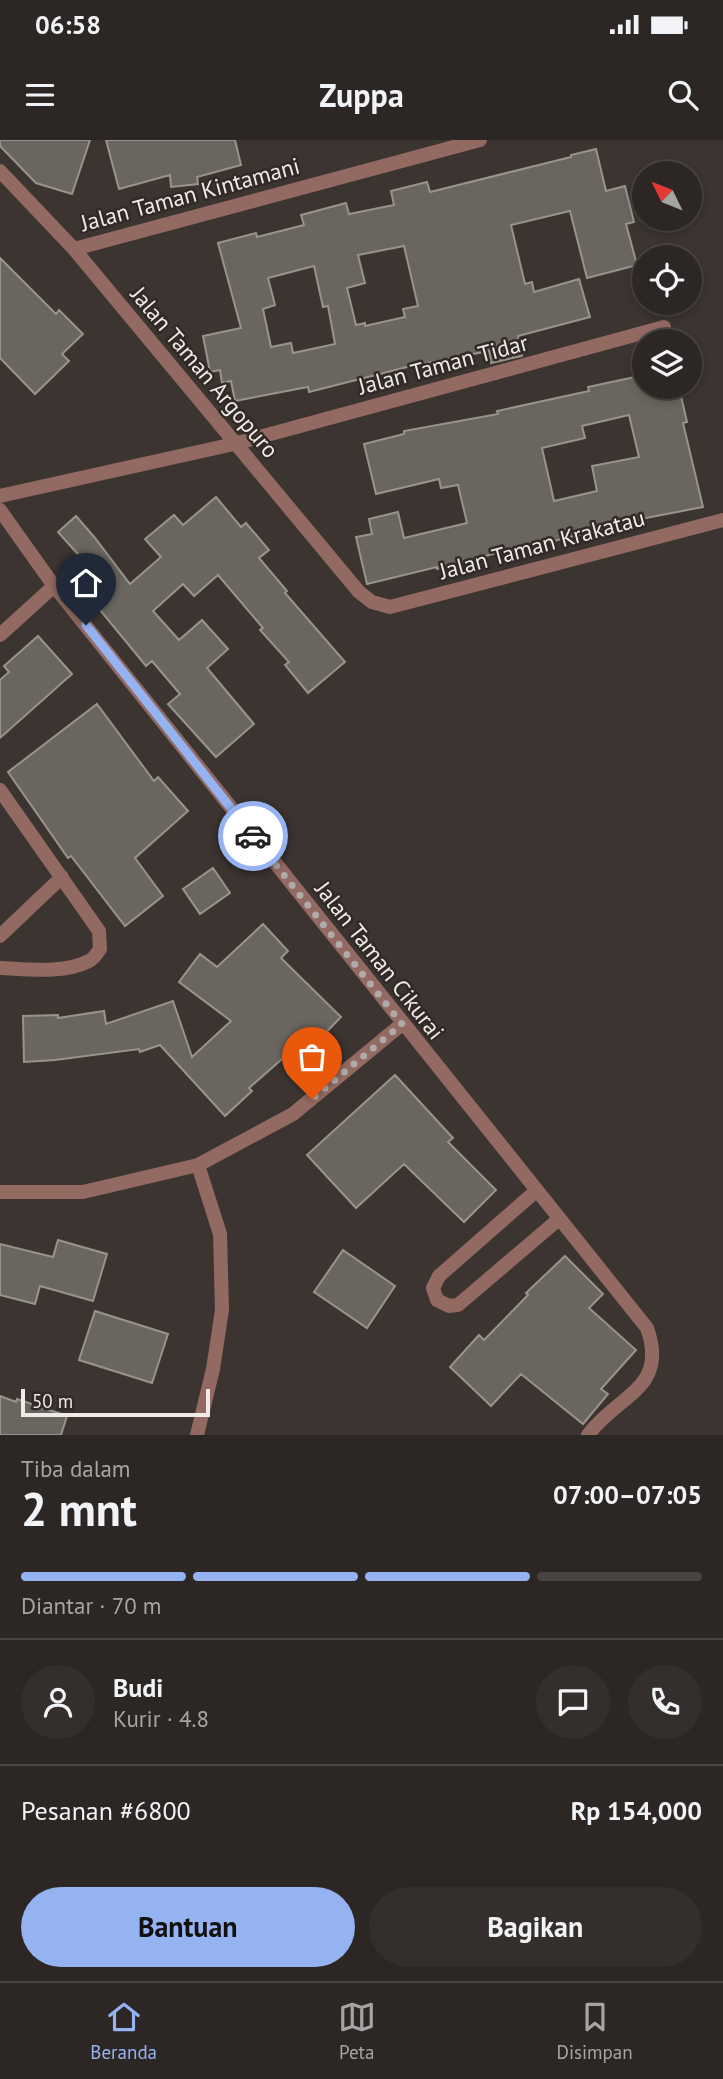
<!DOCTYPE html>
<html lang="id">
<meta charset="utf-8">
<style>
:root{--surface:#2c2724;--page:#342f2c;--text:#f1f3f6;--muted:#a6a5a6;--line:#484441;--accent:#95b2f1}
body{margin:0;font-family:"PT Sans",sans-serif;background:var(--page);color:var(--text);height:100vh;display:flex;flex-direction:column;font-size:26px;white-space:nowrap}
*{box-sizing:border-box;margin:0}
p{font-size:23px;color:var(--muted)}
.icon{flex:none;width:38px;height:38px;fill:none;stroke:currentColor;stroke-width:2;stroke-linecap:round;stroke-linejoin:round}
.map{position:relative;height:1295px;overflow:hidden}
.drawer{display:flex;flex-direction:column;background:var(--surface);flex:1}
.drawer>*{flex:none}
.needle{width:46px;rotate:313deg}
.tools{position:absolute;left:632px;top:21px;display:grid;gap:14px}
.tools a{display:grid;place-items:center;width:70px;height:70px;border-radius:50%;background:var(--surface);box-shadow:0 4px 10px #0003,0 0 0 2px var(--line);font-size:35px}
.scale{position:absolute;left:21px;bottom:18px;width:189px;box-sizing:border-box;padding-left:7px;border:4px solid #efebe8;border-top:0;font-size:19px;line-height:24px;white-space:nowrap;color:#efebe8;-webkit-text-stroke:5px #312a26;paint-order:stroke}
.pin{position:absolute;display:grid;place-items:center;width:60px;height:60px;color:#fff;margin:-72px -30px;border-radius:50% 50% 50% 0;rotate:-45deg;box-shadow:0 0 7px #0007}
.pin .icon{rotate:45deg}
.courier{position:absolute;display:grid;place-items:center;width:70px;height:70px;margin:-35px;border:5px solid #95b2f1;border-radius:50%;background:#fff;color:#222;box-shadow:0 2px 9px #0007}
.summary em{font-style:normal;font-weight:700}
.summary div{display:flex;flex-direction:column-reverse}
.summary{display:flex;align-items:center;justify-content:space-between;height:119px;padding:0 21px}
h1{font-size:46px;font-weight:700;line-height:52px}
.bar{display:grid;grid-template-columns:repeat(4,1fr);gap:10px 7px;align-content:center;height:84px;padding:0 21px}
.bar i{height:9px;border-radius:5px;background:var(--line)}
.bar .active{background:var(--accent)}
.bar p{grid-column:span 4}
.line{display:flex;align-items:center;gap:18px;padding:0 21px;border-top:2px solid var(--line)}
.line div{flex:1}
.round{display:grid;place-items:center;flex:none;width:74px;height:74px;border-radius:37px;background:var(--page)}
.cta{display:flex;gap:14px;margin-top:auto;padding:14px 21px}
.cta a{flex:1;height:80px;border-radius:42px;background:var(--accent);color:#111;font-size:28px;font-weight:700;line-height:80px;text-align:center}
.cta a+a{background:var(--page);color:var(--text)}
.status{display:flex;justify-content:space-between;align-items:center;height:49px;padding:0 35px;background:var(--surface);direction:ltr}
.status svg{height:19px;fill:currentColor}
header{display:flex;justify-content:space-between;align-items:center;height:91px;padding:0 21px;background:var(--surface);font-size:32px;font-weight:700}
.tabs{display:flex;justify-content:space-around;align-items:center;height:98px;border-top:2px solid var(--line);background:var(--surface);font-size:19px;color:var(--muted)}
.tabs a{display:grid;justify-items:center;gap:4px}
.tabs .active{color:var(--accent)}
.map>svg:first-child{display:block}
.building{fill:#6a665f;stroke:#98948c;stroke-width:2;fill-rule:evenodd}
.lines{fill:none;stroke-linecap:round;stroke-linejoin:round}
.minor{stroke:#926a62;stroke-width:14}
.done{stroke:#b0aba8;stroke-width:7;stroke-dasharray:0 12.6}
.route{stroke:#95b2f1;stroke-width:9}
.labels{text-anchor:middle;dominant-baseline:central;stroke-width:5;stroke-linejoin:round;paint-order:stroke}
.street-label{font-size:23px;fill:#efebe8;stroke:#312a26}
</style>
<div class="status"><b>06:58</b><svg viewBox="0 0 49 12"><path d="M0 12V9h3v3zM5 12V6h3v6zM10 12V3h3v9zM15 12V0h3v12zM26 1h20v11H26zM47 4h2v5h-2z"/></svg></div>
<header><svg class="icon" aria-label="menu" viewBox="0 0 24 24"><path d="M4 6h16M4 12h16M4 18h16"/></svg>Zuppa<svg class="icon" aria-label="search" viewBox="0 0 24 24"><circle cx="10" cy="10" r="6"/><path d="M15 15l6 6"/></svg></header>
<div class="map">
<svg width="723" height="1295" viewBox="0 0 723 1295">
<rect width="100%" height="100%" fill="#3b3430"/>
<!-- building -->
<path class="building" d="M0,0h90l-18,54 -36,-11 -36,-37z
M106,0h129l6,25 -44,12 1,7 -27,3 -1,-12 -51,14z
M596,9l10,42 19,-5 9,36 -8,2 11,41 -50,13 -17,-67 -59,14 14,59 7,-2 2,10 45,-13 11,38 -72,19 4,20 -5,1 -26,6 -2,-12 -78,15 -102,26 -1,-5 -73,14 -4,-20 -9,2 -2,-13 -10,2 -7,-36 38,-8 -23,-85 38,-10 1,4 47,-12 -3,-10 45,-12 3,11 45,-9 -3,-14 36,-9 3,10 141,-35v-2zM404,106l14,60 -15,3 2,8 -40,9v-3l-9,2 -9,-37 18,-5 -7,-28zM314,126l9,41 5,-1 7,38 -42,9 -2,-10 -20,4 -8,-38 12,-4 -7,-27z
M0,118l56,56 3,-4 24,24 -21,20 7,7 -34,33 -35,-36z
M644,235v12h35l8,35 -4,1 20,84 -104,20 1,3 -81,19v-2l-82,22v-2l-70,17 -11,-47 16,-3 -3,-15 29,-7 6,26 63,-15 -9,-38 -17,3 -2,-9 -63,15 -12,-50 40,-10v-3l94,-17 -1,-3 92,-20 -1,-4zM629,275l10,42 -47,9 5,25 -43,10 -12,-53 43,-10 -3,-12z
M216,357l25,30 5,-4 23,27 -10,8 28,33 -2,2 60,69 -37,31 -23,-28 4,-3 -29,-32 3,-2 -45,-53 -24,21 -11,-12 -30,27 26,29 23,-20 26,29 -21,19 47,56 -38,33 -48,-53 12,-10 -28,-33 -6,5 -69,-84 15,-12 -34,-38 18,-16 19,22 35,46 31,-27 -16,-18 29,-24 9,10z
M38,496l34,38 -72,64v-58l9,-8 -5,-6z
M97,564l57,77 4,-4 30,34 -53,47 28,38 -38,30 -54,-70 -3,2 -60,-86z
M213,728l17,25 -30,21 -17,-25z
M263,784l25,27 -7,7 60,59 -35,36 -8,-8 -49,43 3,3 -27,25 -65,-71 -20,7 -1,-3 -84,11 -31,2 -1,-46 35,-1v3l46,-7 2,13 67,-23 19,56 39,-36 -52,-39 21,-28 17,13z
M395,935l58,63 -5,4 48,48 -32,32 -60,-58 -48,44 -49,-53z
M58,1100l49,14 -14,47 -53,-15 -5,18 -35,-9v-51l53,13z
M343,1110l52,36 -28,42 -53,-36z
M565,1116l38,38 -14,14 47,42 -35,39 7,5 -25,30 -62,-50 -30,32 -41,-39 29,-32 5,5 44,-45 -2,-2z
M95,1171l73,23 -16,49 -73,-23z
M0,1256l16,6 1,-3 50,17 -6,19h-61z"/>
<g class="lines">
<!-- minor -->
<path class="minor" d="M0,31l74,78 285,343 13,10 18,5 333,-87
M74,109l406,-109
M0,356l234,-52 430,-117
M0,370l54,76 593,742c22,61 -30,67 -59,107
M0,495l54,-49
M0,650l99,141 1,18c-3,4 -6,10 -11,12 -25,13 -62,8 -89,7
M0,796l62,-59
M536,1051l-97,85 -6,12 4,12 12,6 9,-1 101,-86
M0,1052h83l115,-27 95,-51 109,-90
M197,1295l16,-66 9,-59 -2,-76 -22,-69"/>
</g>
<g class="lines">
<!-- done -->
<path class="done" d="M253,696l149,188 -90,75"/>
<!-- route -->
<path class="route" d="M86,485l167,211"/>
</g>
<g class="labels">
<!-- street labels -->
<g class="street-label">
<text transform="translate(190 54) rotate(-15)">Jalan Taman Kintamani</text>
<text transform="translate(443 224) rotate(-15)">Jalan Taman Tidar</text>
<text transform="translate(205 232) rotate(50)">Jalan Taman Argopuro</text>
<text transform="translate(542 404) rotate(-15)">Jalan Taman Krakatau</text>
<text transform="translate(380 820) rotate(52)">Jalan Taman Cikurai</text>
</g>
</g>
</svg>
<div class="tools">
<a><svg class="needle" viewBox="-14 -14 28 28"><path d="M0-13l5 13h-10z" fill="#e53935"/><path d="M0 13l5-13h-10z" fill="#a6a5a6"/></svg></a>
<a><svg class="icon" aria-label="locate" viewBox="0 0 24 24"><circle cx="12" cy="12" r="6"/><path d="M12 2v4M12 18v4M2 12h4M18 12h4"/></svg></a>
<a><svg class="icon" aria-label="layers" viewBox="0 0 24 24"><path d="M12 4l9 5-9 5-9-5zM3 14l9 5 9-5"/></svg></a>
</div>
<div class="scale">50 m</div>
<div class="pin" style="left:312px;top:959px;background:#ea580c"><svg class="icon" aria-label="bag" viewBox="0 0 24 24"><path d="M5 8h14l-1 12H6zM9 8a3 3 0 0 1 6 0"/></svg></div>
<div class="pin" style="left:86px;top:485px;background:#1f2937"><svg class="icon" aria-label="home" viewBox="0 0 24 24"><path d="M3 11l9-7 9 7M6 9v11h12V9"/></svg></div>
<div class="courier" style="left:253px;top:696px"><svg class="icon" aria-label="car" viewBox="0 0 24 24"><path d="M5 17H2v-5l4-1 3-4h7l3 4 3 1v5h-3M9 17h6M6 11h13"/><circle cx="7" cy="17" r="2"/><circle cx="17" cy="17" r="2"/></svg></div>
</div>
<section class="drawer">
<div class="summary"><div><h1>2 mnt</h1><p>Tiba dalam</p></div><em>07:00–07:05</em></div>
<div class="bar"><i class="active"></i><i class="active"></i><i class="active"></i><i></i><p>Diantar · 70 m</p></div>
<div class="line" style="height:126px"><a class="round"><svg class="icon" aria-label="person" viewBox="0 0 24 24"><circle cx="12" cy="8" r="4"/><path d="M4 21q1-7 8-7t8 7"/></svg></a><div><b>Budi</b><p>Kurir · 4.8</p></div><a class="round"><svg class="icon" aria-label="chat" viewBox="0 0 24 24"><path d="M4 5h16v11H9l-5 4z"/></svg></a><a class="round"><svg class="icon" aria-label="phone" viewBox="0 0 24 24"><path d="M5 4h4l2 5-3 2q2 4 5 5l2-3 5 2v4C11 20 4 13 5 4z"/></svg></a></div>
<div class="line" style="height:91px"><div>Pesanan #6800</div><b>Rp 154,000</b></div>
<div class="cta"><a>Bantuan</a><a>Bagikan</a></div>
</section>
<nav class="tabs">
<a class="active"><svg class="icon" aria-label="home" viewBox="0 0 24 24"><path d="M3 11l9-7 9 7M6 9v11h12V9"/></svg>Beranda</a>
<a><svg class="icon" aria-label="map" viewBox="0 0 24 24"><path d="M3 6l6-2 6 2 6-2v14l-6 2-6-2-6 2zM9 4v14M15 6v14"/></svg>Peta</a>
<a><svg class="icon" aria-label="saved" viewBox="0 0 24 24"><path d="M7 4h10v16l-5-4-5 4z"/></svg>Disimpan</a>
</nav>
